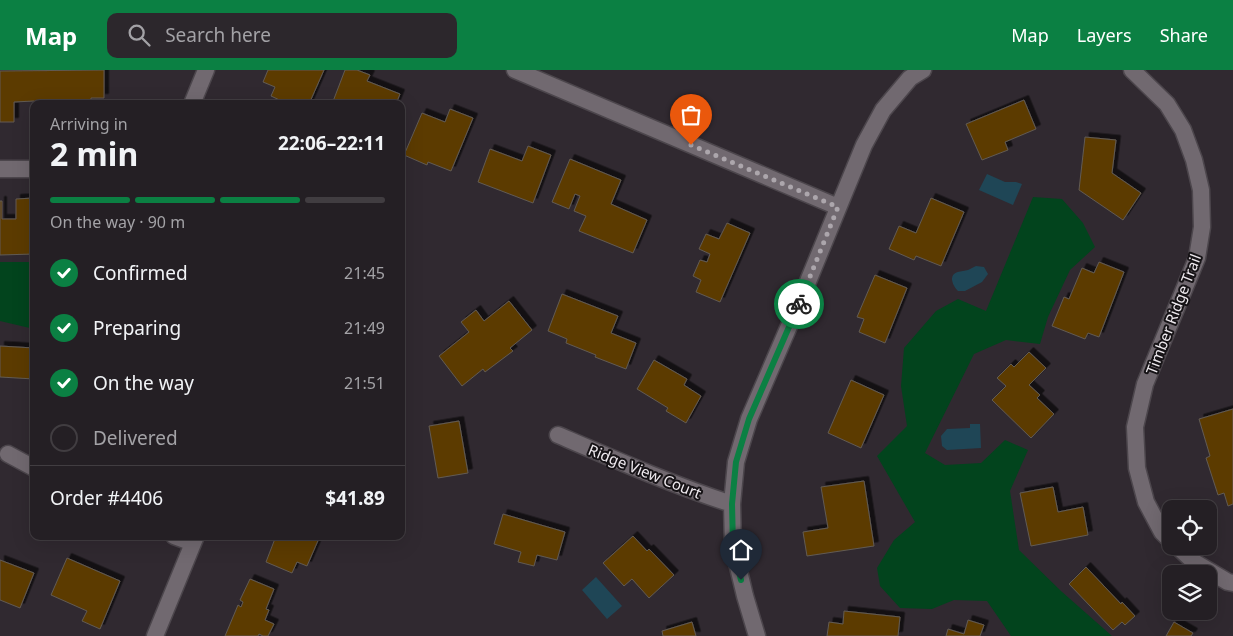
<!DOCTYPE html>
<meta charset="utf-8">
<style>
:root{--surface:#241f24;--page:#2c272c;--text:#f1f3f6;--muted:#a3a2a6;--line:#413d41;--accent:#0b8043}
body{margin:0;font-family:"Noto Sans",sans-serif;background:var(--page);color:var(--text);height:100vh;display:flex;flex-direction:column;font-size:19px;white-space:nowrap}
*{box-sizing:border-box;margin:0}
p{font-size:16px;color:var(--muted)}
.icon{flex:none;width:28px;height:28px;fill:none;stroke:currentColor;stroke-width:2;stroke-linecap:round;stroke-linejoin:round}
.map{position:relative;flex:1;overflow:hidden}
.sheet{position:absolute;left:30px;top:30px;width:375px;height:440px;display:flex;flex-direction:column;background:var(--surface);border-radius:10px;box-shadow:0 5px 20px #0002,0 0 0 1px var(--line)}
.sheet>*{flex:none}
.controls{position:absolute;left:1162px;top:430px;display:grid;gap:10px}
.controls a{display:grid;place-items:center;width:55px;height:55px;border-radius:10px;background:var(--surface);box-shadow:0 5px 20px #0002,0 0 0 1px var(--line);font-size:25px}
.pin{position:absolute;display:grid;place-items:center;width:42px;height:42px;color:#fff;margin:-51px -21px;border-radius:50% 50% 50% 0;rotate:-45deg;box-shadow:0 0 5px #0007}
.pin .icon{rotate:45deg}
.courier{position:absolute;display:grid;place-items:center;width:50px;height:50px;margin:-25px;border:4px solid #0b8043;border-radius:50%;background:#fff;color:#222;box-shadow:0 1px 6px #0007}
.headline em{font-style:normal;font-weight:700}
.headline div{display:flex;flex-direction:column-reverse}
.headline{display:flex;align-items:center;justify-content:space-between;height:85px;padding:0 20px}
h1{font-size:32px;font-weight:700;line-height:38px}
.bar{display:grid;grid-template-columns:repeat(4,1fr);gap:8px 5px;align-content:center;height:60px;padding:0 20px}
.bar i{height:6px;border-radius:4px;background:var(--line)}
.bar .on{background:var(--accent)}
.bar p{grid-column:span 4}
.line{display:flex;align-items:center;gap:12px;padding:0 20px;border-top:1px solid var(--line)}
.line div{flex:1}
ol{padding:0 20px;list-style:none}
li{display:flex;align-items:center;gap:15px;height:55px}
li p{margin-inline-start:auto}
li .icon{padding:5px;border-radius:50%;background:var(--accent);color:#fff;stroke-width:4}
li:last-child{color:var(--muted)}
li i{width:28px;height:28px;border:2px solid var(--line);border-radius:50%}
header{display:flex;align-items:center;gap:30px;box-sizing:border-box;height:70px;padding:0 25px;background:var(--accent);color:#fff}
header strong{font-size:24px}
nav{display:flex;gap:28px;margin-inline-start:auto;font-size:18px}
.search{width:350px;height:45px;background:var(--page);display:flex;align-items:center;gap:12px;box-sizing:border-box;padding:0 18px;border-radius:10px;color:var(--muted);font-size:19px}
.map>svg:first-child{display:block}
.green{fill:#02441d}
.water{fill:#1f4656}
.building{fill:#5b3b04;stroke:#625b53;filter:url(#shadow)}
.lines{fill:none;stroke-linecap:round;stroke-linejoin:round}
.street-casing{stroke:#4c464c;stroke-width:19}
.street{stroke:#716970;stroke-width:16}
.done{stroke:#aca6ac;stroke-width:5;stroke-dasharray:0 9}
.route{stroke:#0b8043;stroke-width:6}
.labels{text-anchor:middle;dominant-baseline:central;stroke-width:4;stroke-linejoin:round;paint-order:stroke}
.street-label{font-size:15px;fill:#efeaef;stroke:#161316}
</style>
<header>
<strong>Map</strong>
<div class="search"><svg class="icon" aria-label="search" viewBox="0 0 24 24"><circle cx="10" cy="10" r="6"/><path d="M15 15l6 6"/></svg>Search here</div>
<nav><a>Map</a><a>Layers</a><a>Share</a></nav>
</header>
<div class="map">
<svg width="1233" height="566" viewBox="0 0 1233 566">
<defs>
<filter id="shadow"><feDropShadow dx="4.5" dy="-4.5" stdDeviation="0" flood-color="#0009"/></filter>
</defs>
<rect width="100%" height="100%" fill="#302930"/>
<!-- green -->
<path class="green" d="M1033,127l29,2 21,24 12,24 -25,23 -22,47 -8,27 -34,-4 -32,14 -49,99 20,12 36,-2 24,-23 23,10 -18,41 9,59 42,41 51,45h-101l-24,-35 -33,-1 -22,9 -32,-1 -20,-22 -3,-18 17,-28 21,-18 -38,-66 30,-30 -6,-40 3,-38 32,-37 22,-12 28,12z
M0,192h34v67l-34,-8z"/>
<!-- water -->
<path class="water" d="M987,104l18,8h11l6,2 -9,21 -34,-15z
M976,196l8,1 4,7 -6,8 -17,9h-7c-3,-3 -5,-6 -6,-11 0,-10 10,-8 16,-10 3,-1 5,-3 8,-4z
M970,354h10l1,24 -34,2 -5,-4 -1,-10 6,-7 23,-1z
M596,507l26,29 -15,13 -25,-29z"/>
<!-- building -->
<path class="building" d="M104,0v28h-13v6h-57v8v-11l-20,1v20h-14v-51z
M268,0h56l-15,34h-9l-9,-4 -3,4 -17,-8 4,-9 -12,-5z
M345,0h12l13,5 -3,6 33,13 -4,10h-64z
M1024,30l12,29 -31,13 3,8 -26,10 -16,-36z
M450,39l23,9 -22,53 -23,-9 -1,3 -23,-10 18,-42 23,9z
M1085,67l31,3 -4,33 29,20 -18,27 -44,-30z
M528,76l23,9 -18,48 -55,-21 12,-33 32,12z
M570,89l51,21 -10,24 36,16 -14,33 -54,-22 7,-15 -12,-5 6,-15 -5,-2 -6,15 -17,-7z
M34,128v56l-34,1v-54h2v18h14v-20z
M931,128l33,14 -23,54 -25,-10 -2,4 -25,-11 10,-23 17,7z
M727,153l23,10 -30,69 -24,-10 5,-12 -8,-4 7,-16 7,2 3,-8 -11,-5 7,-15 13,5z
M1099,192l25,10 -25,65 -11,-4 -3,6 -33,-13 12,-29 5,2 13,-31 12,5z
M875,205l32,13 -22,55 -26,-11 5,-13 -7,-2z
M562,224l56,22 -7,17 25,10 -10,26 -31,-12 1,-2 -30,-12 1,-4 -19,-8z
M509,231l23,29 -22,18 3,3 -28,21 -2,-3 -21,17 -23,-30 30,-24 -8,-10 15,-12 8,11z
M0,276l34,2v31l-34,-2z
M1029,282l17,16 -17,17 11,10 -3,3 17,16 -23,24 -39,-38 14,-14 -9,-8 14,-14 3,3z
M654,290l33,19 -3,6 17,11 -15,27 -20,-12 2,-3 -31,-19z
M851,310l33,15 -23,53 -33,-15z
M1233,339v95l-5,2 -4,-13 -6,2 -12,-37 4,-2 -11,-37z
M459,351l9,52 -30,5 -9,-52z
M864,411l10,65 -67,10 -4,-24 25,-4 -7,-41z
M1053,417l5,25 25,-5 5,28 -57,11 -11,-53z
M503,444l62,18 -8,28 -20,-5 -3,11 -16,-4 3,-10 -27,-8z
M276,466h44l-13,30 -10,-4 -5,11 -26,-11z
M633,466l14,15 2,-2 25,26 -25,23 -17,-19 -8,7 -21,-23z
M67,488l53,23 -20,48 -18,-8 5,-10 -36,-16z
M0,490l34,13 -14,35 -20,-8z
M1086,497l35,37 1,-2 13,14 -10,9 -3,-3 -9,8 -44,-46z
M250,509l24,10 -8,20 3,1 -4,10 9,4 -6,12h-5l-4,-2 -1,2h-33l13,-31 3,2 2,-5 -3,-2z
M844,541l56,6 -2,19h-71l2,-14 14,2z
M968,550l16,5 -4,11h-34l2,-7 16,5z
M692,552l4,14h-33l-1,-5z
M1174,552l19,11 -2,3h-25z"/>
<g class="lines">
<!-- street casing -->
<g class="street-casing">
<path id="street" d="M515,0l323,137
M1132,0l35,34 16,26 11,30 7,30 1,37 -5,31 -52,126 -10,43 2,41 9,34 16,30 9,9
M192,34l14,-34
M0,99h34
M558,365c58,25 115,50 174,69
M8,384l26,14
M174,466l19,7
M1177,476l17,16 34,20 5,1
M155,566l41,-100
M757,566l-12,-40 -12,-50 -1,-42 4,-42 13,-43 53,-123 62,-151 19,-35 27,-32 13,-8"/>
</g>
<!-- street -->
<use href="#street" class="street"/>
</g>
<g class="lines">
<!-- done -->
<path class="done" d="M691,75l147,62 -39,97"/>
<!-- route -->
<path class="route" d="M741,510l-8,-34 -1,-42 4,-42 13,-43 50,-115"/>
</g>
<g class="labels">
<!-- street labels -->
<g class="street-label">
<text transform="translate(1173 244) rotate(-69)">Timber Ridge Trail</text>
<text transform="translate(645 401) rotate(22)">Ridge View Court</text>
</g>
</g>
</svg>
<div class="controls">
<a><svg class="icon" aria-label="locate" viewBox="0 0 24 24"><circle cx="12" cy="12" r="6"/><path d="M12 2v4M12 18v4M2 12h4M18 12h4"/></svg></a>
<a><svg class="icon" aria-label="layers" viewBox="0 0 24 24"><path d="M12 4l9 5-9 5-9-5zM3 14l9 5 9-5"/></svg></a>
</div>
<div class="pin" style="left:691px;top:75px;background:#ea580c"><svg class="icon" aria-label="bag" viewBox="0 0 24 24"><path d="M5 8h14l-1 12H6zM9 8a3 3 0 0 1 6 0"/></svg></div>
<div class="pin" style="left:741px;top:510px;background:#1f2937"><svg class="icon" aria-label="home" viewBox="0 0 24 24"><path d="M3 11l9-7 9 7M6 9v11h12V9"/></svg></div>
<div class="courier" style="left:799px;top:234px"><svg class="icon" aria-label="bike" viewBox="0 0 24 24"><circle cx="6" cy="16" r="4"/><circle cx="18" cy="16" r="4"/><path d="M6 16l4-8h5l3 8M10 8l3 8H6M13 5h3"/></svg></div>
<section class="sheet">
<div class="headline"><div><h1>2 min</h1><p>Arriving in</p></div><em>22:06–22:11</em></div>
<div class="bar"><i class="on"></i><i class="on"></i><i class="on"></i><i></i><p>On the way · 90 m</p></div>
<ol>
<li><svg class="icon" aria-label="check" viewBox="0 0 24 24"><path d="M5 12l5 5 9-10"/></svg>Confirmed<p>21:45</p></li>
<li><svg class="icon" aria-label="check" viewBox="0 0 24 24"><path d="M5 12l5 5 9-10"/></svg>Preparing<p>21:49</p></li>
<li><svg class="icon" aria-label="check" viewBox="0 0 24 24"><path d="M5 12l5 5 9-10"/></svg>On the way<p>21:51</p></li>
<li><i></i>Delivered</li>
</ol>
<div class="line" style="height:65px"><div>Order #4406</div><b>$41.89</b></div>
</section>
</div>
